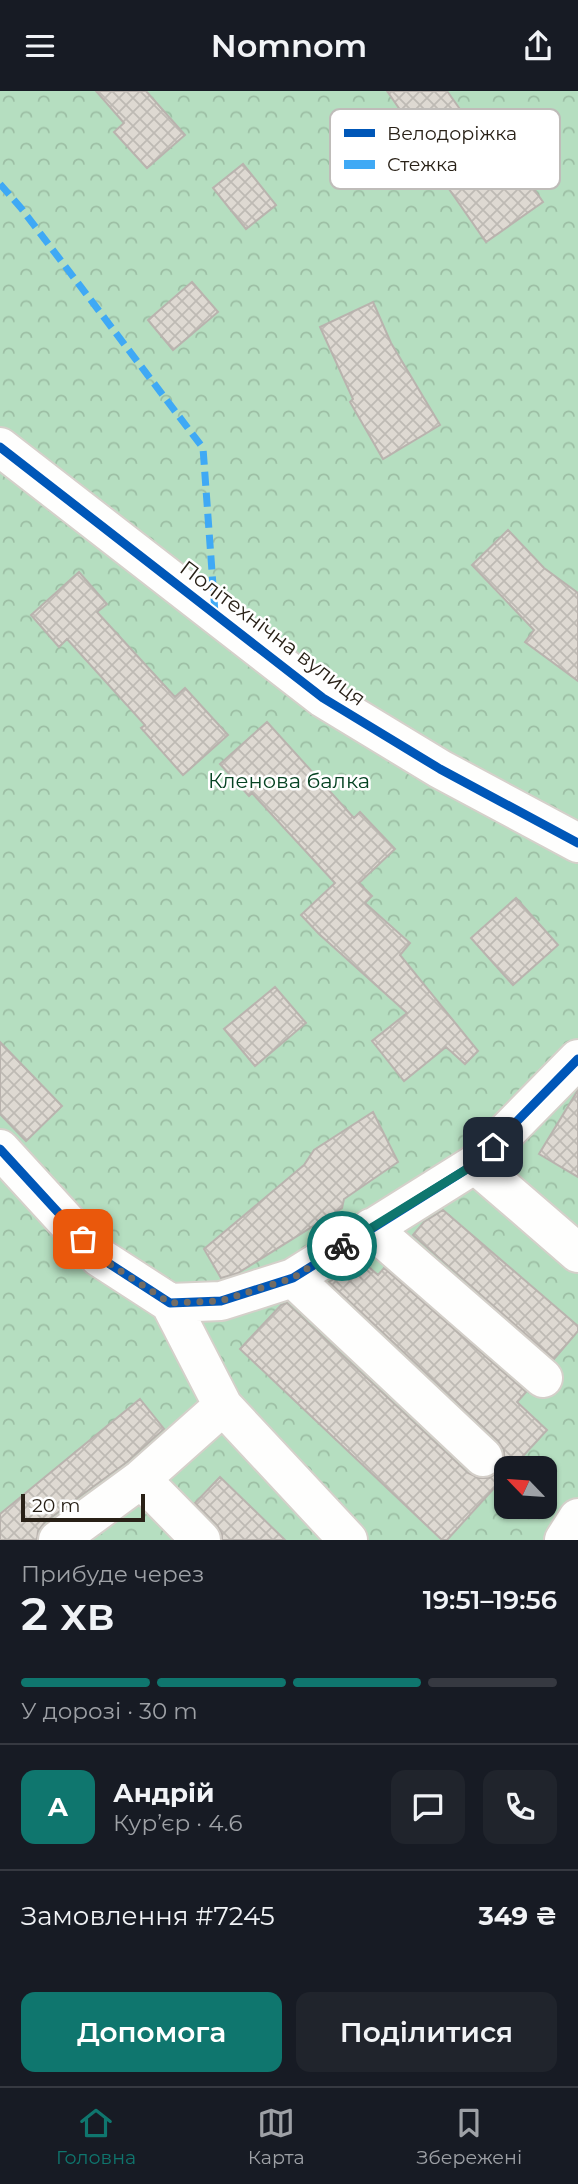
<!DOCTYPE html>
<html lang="uk">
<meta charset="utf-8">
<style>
:root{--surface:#171b24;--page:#20242c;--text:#f1f3f6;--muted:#9ea1a6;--line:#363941;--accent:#0f766e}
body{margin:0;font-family:Montserrat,sans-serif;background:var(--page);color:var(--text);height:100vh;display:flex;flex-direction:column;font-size:26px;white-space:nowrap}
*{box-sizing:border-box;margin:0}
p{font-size:23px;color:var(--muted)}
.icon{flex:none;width:38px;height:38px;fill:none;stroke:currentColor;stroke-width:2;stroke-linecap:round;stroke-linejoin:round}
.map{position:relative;height:1449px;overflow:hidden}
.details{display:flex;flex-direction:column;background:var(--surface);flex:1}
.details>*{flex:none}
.needle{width:46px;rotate:295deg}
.tools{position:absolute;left:494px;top:1365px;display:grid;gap:14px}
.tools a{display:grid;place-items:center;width:63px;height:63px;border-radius:14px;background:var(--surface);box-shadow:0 2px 5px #0004;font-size:35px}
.scale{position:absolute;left:21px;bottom:18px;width:124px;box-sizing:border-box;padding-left:7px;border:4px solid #292117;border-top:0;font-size:19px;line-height:24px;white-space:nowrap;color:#292117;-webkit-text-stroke:5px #fff;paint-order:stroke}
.pin{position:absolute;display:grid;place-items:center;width:60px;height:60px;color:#fff;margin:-30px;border-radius:14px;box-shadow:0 4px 10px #0006}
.courier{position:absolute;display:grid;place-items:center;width:70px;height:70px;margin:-35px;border:5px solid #0f766e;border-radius:50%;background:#fff;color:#222;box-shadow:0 2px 9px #0007}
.headline em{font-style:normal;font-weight:600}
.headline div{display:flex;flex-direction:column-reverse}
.headline{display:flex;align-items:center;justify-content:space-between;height:119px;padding:0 21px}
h1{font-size:46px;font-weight:600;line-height:52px}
.bar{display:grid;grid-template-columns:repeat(4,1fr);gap:10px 7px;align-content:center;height:84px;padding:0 21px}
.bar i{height:9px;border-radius:5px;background:var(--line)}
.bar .selected{background:var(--accent)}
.bar p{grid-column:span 4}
.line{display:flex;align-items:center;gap:18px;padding:0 21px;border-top:2px solid var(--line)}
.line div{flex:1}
.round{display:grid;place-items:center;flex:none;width:74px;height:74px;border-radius:14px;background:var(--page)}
.button{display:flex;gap:14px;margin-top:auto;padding:14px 21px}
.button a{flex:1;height:80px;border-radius:14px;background:var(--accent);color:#fff;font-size:28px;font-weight:600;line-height:80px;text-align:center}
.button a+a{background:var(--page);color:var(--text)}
header{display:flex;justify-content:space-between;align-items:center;height:91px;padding:0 21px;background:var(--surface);font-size:32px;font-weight:600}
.menu{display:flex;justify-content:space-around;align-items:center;height:98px;border-top:2px solid var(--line);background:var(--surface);font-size:19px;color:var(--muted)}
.menu a{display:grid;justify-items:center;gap:4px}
.menu .selected{color:var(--accent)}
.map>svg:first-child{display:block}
.forest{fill:url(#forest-crowns);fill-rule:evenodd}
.building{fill:url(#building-cross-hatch);stroke:#b9b3ae;stroke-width:2}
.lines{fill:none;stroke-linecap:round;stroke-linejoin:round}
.minor-casing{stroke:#d5d0ca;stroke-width:42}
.minor{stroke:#fefefd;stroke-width:38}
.quiet{stroke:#3fa9f5;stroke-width:7;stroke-dasharray:14 7;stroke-linecap:butt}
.cycleway-casing{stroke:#fff;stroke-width:13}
.cycleway{stroke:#0057b8;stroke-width:9}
.done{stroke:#726c64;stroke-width:7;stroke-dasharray:0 12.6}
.route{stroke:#0f766e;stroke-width:9}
.labels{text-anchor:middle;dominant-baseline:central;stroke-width:5;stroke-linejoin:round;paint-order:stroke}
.street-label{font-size:21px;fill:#292117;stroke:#fff}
.park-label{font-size:21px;fill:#064323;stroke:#fff}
.key{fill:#fff;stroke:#bfbcb9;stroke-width:2}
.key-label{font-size:19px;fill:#292117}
</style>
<header><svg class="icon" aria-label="menu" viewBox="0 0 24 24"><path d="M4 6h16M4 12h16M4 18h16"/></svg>Nomnom<svg class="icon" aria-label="share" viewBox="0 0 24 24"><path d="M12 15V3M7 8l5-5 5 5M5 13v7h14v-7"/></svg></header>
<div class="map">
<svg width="578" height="1449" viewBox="0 0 578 1449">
<defs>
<pattern id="forest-crowns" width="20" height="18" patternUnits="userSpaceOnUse" patternTransform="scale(1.75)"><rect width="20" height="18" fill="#b5dec0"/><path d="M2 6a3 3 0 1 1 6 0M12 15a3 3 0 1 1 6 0" fill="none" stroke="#9cbea4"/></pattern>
<pattern id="building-cross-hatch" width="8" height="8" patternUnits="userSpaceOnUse" patternTransform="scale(1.75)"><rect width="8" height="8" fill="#ded9d2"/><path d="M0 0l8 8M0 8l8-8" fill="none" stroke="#bebab4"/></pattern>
</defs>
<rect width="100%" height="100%" fill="#faf7f4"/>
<!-- forest -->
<path class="forest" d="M0,0h578v1449h-578zM506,1377h38v39h-38z"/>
<!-- building -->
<path class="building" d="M96,0h50l39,44 -38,33 -33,-36 10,-9z
M387,0h60l47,66 12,-8 37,53 -57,40 -37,-53 4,-3z
M243,73l33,41 -30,24 -33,-41z
M192,191l26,30 -45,38 -25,-30z
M373,211l18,41 49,82 -57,34 -33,-57 3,-3 -33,-72z
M508,439l36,38 34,25v88l-53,-39 9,-12 -62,-65z
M79,481l28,32 -10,8 78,85 10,-9 43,47 -45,40 -42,-47 4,-3 -78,-86 -8,8 -28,-32z
M267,631l87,96 6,-6 35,37 -36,34 13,13 -7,7 45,40 -10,12 78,96 -13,13 -19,-17 -42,34 -32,-40 35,-28 -88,-79 -18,-19 34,-32 -83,-90 -3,3 -29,-32z
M516,807l42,47 -45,40 -42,-47z
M275,896l31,36 -51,43 -31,-37z
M0,951l62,64 -36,35 -26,-27z
M578,999v87l-39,-23z
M373,1021l25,50 -54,37 -2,9 -104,65 -17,5 -17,-29 100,-84 10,-15z
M443,1119l135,116v5l-24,28 -141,-124 11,-13z
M362,1170l16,14 6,-7 142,124 -9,10 30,28 -35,38h-6v7l-59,65h-5l-202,-191 41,-44 6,-2 181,170 11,5h10l9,-6 6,-11v-11l-6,-9 -169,-159z
M140,1308l24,30 -37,33 -82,60 -7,9 -1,9h-37v-26z
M220,1386l65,63h-63v-6l-5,-9 -22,-22z"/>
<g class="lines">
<!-- minor casing -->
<g class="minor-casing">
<path id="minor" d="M0,356l323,251 117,71 138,74
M0,1058l99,108 71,46 51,-2 72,-23 182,-114 103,-105
M475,1073l103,89
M371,1137l172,150
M293,1187l190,179
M223,1315l125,134
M141,1388l60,61
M58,1449l83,-61 82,-73 -53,-103
M564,1449l14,-22"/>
</g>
<!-- minor -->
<use href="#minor" class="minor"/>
<!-- quiet -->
<path class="quiet" d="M0,93l21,24 182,240 12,165"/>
<!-- cycleway casing -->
<g class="cycleway-casing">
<path id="cycleway" d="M0,356l323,251 117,71 138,74
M0,1058l99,108 71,46 51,-2 72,-23 182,-114 103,-105"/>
</g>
<!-- cycleway -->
<use href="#cycleway" class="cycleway"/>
</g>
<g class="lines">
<!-- done -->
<path class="done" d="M83,1148l16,18 71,46 50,-2 73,-23 49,-32"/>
<!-- route -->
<path class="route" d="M342,1155l133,-82 18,-17"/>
</g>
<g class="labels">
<!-- street labels -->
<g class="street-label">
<text transform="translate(273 542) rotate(37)">Політехнічна вулиця</text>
</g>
<!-- park labels -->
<g class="park-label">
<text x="289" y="689">Кленова балка</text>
</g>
</g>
<!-- legend -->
<rect x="330" y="18" width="230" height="80" rx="10" class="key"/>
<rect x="344" y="38" width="31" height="8" fill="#0057b8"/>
<rect x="344" y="69" width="31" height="9" fill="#3fa9f5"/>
<g class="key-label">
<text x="387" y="49">Велодоріжка</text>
<text x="387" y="80">Стежка</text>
</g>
</svg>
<div class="tools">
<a><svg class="needle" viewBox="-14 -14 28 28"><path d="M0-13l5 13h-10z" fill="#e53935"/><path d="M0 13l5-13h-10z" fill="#9ea1a6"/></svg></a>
</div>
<div class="scale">20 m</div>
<div class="pin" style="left:83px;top:1148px;background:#ea580c"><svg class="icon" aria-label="bag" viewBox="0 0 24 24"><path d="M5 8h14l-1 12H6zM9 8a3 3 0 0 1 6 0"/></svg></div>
<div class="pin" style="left:493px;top:1056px;background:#1f2937"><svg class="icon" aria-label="home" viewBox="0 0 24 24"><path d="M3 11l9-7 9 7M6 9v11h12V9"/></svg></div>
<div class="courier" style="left:342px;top:1155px"><svg class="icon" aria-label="bike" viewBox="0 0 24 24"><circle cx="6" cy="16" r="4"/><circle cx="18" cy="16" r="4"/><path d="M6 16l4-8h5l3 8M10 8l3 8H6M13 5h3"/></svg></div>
</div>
<section class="details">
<div class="headline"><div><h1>2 хв</h1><p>Прибуде через</p></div><em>19:51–19:56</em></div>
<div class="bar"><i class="selected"></i><i class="selected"></i><i class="selected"></i><i></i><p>У дорозі · 30 m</p></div>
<div class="line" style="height:126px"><b class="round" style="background:var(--accent);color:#fff">А</b><div><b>Андрій</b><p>Кур’єр · 4.6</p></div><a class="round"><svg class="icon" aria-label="chat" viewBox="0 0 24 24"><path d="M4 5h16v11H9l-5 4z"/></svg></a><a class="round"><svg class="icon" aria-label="phone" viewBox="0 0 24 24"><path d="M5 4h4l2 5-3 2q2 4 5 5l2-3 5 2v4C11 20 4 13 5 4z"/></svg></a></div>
<div class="line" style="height:91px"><div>Замовлення #7245</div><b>349 ₴</b></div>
<div class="button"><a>Допомога</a><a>Поділитися</a></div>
</section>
<nav class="menu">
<a class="selected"><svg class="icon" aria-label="home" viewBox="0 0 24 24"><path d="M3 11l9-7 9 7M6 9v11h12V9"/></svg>Головна</a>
<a><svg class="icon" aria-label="map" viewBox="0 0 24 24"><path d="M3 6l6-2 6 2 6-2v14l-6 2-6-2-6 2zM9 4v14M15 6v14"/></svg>Карта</a>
<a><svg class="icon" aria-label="saved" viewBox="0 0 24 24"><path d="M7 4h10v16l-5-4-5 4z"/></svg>Збережені</a>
</nav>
